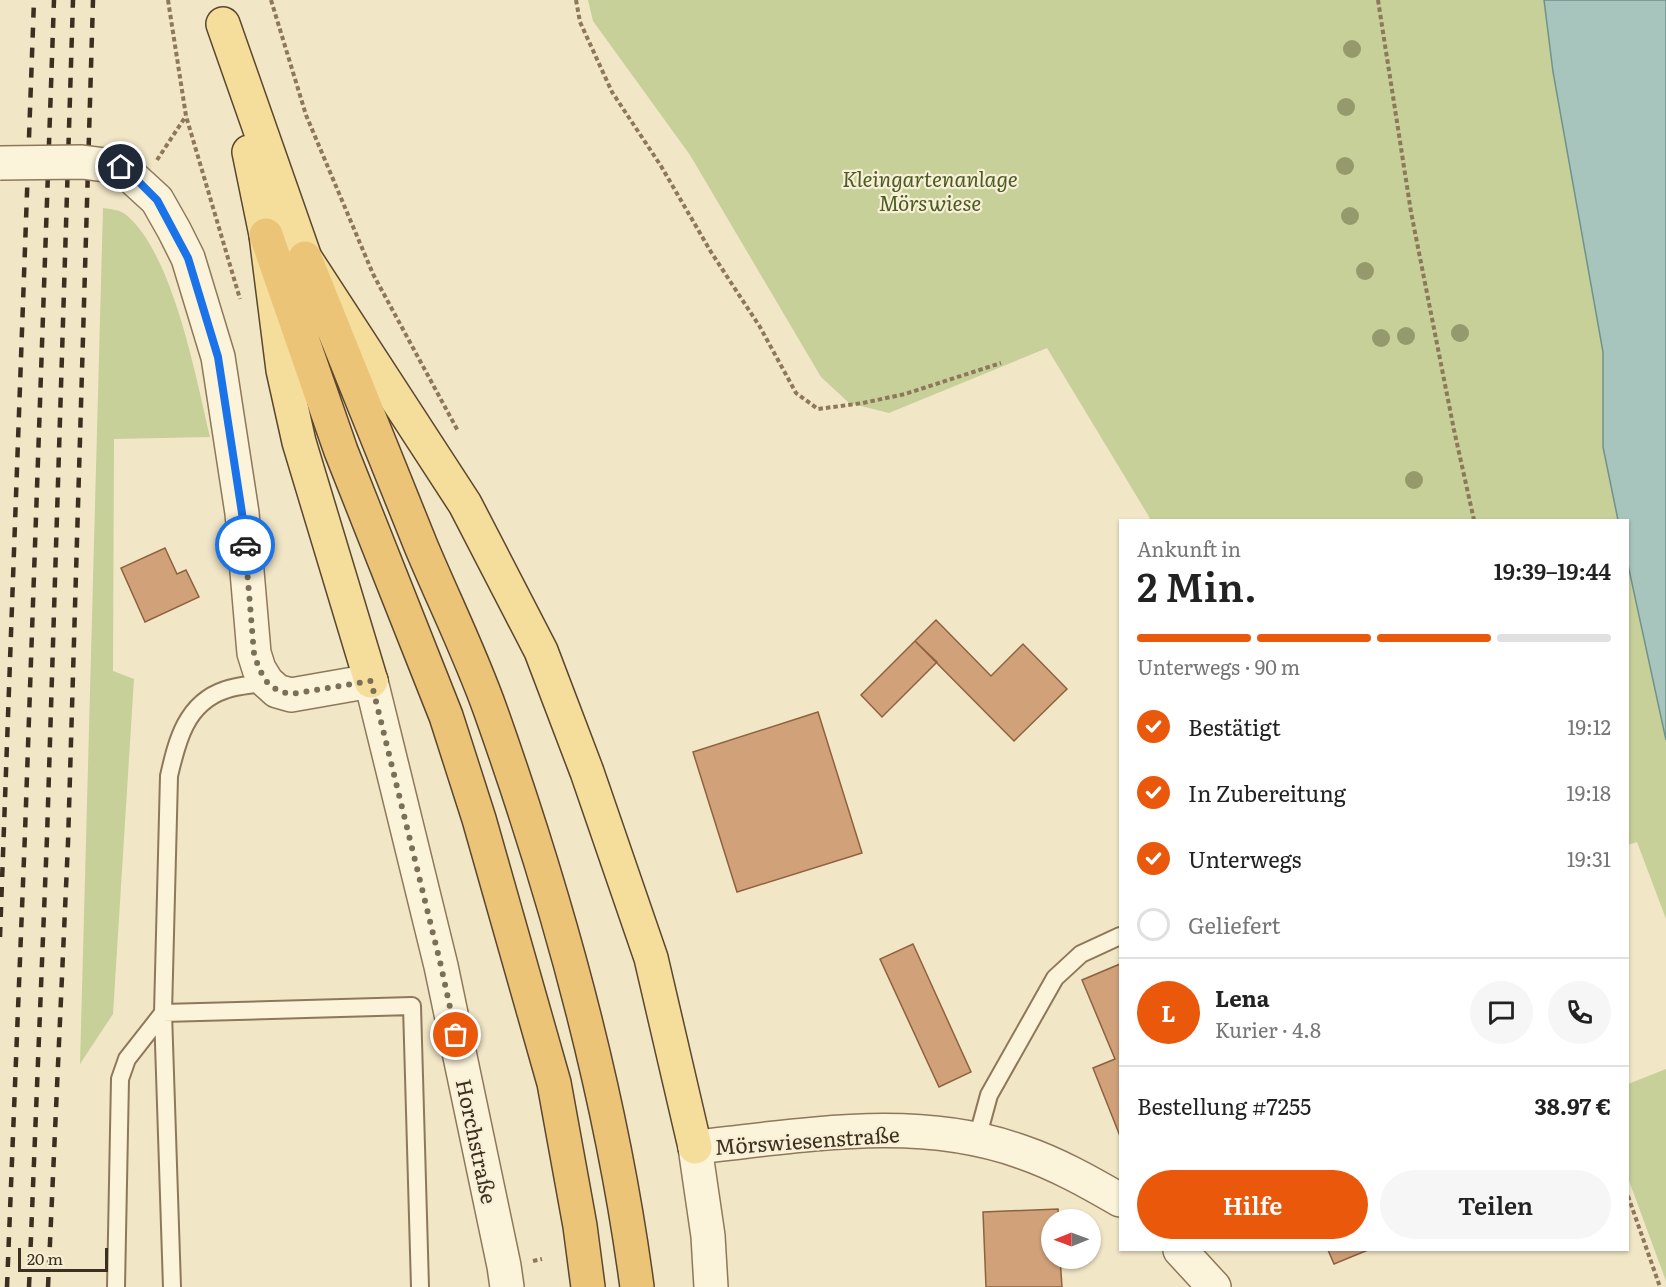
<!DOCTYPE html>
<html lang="de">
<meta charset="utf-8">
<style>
:root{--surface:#fff;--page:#f6f6f6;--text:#222;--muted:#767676;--line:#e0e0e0;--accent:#ea580c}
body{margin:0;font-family:Literata,serif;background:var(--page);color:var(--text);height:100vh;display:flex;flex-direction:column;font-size:22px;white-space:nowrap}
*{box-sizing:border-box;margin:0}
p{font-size:20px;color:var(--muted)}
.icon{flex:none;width:33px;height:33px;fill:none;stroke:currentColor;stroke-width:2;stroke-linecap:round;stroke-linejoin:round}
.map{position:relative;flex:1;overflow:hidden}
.panel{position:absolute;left:1119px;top:519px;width:510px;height:732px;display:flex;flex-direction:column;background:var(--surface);border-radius:0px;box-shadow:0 2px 4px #0004}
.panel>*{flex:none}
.needle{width:39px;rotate:269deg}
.fabs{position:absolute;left:1041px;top:1209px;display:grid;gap:12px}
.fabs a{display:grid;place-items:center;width:60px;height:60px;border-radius:50%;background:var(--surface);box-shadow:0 2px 4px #0004;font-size:30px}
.scale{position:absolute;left:18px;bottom:15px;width:90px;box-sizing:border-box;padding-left:6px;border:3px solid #3d2f1f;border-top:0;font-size:16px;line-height:21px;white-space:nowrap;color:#3d2f1f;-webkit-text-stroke:4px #f8f0d6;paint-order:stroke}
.pin{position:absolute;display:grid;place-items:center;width:51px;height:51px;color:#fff;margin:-26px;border:3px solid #fff;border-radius:50%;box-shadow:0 2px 6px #0007}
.courier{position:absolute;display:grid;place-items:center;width:60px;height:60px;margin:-30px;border:4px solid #1a73e8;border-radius:50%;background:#fff;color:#222;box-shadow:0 2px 8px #0007}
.headline em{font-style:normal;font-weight:600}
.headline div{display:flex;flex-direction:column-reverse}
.headline{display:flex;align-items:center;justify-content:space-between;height:102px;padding:0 18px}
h1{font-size:39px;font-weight:600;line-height:45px}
.bar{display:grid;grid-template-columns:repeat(4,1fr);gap:9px 6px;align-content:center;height:72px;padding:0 18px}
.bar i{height:8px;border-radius:4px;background:var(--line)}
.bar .active{background:var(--accent)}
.bar p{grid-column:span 4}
.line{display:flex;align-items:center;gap:15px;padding:0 18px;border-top:2px solid var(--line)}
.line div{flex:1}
.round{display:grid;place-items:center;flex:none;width:63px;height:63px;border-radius:32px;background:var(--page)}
ol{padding:0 18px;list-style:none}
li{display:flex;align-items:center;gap:18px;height:66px}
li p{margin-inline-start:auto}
li .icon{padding:6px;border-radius:50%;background:var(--accent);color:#fff;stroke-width:4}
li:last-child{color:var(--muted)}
li i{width:33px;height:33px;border:3px solid var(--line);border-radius:50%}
.button{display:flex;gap:12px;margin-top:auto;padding:12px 18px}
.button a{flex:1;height:69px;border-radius:36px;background:var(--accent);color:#fff;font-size:24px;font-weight:600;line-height:69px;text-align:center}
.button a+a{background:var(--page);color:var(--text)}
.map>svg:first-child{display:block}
.green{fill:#c7d099}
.water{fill:#a7c4bd;stroke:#6d938c;stroke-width:1.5}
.building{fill:#d1a27a;stroke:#8e623e;stroke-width:1.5}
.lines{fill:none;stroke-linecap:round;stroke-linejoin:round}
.service-casing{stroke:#8e785a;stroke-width:20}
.minor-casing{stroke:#8e785a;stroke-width:36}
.tertiary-casing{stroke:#8e785a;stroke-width:36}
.primary-casing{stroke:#5b462e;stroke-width:36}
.trunk-casing{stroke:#5b462e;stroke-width:36}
.path{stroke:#8e785a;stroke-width:4;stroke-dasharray:4.5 3;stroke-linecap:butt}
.service{stroke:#fbf3da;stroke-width:16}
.minor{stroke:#fbf3da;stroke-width:33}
.tertiary{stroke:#fbf3da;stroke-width:33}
.primary{stroke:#f5de9c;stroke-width:33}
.trunk{stroke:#ecc478;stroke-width:33}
.rail{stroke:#3d2f1f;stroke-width:4.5;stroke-dasharray:10 10;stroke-linecap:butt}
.minor-bridge-casing{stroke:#8e785a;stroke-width:36;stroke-linecap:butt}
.minor-bridge{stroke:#fbf3da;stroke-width:33}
.tree{fill:#959a6d}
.done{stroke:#7c6f59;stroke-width:6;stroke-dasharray:0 10.8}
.route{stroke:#1a73e8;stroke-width:8}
.labels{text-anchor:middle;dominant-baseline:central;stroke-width:4.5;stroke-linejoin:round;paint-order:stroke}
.park-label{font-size:21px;font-style:italic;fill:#4a5b24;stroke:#f8f0d6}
.street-label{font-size:21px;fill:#3d2f1f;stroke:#f8f0d6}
</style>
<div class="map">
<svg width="1666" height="1287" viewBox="0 0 1666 1287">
<rect width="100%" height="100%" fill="#f1e6c6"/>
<!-- green -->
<path class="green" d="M588,0h956l9,72 50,280v95l15,73h-467l-104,-172 -158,65 -40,-10 -28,-26 -131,-222 -97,-134z
M103,208c7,1 17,2 22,6 48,38 71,164 85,223l-96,2 -1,232 21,8 -21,335 -33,50z
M1628,565l38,175v179l-29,-77 -9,3z
M1666,1069v212l-38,-103v-94z"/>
<!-- water -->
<path class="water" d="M1544,0h122v740l-38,-175v-45h-10l-15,-73v-95l-50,-280z"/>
<!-- building -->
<path class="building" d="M165,548l12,26 9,-4 13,27 -54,25 -24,-54z
M936,620l55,56 32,-32 44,45 -53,52 -99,-100z
M915,641l22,21 -55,55 -21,-22z
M818,712l44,141 -125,39 -44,-140z
M913,944l58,128 -32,15 -59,-128z
M1120,964v172l-27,-68 22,-9 -33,-79z
M1058,1209l1,11h-7v38h8l2,29h-76l-3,-75z
M1328,1250h40l-34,14z"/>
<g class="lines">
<!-- service casing -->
<g class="service-casing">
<path id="service" d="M977,1139l12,-44 66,-117 26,-24 39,-18
M116,1287l4,-208 7,-20 36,-46 6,-237c8,-35 17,-73 56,-86 13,-5 29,-5 42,-8
M172,1287l-9,-274 249,-7 8,281"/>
</g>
<!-- minor casing -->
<g class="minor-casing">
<path id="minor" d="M121,167l36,33 17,30 14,28 30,99 24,156 12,140 5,16 8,13 10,9 14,4 80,-14
M695,1147c108,-11 221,-33 327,5 35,12 67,30 98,48
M1180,1250l34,37"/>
</g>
<!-- tertiary casing -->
<g class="tertiary-casing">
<path id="tertiary" d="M371,681l70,285 63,300 3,21
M695,1147l13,89 3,51"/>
</g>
<!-- primary casing -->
<g class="primary-casing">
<path id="primary" d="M223,24l82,234 160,246 76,147 46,121 64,186 44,189
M249,152l17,83 17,135 16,72 72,239"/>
</g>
<!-- trunk casing -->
<g class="trunk-casing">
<path id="trunk" d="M266,235l75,216 105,265 33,103 75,264 26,143 8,61
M305,258c39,96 77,192 116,288 23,55 50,109 70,166 66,186 120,379 146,575"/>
</g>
<!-- path -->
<path class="path" d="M168,0l18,116 54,183
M271,0l35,115 67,159 85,157
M576,0l4,22 32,70 49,74 50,86 49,75 36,66 22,16 45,-6 42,-9 96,-31
M1378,0l33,212 43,218 20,90
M157,160l29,-44
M1628,1196l32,91
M533,1261l9,-2"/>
<!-- service -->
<use href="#service" class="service"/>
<!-- minor -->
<use href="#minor" class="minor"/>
<!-- tertiary -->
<use href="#tertiary" class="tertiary"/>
<!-- primary -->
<use href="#primary" class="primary"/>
<!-- trunk -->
<use href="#trunk" class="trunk"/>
<!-- rail -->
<path class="rail" d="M0,937l34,-937
M7,1287l18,-454 29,-833
M29,1287l18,-450 26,-837
M48,1287l20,-444 25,-843"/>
<!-- minor-bridge casing -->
<g class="minor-bridge-casing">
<path id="minor-bridge" d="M0,163l82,-1 39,5"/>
</g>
<!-- minor-bridge -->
<use href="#minor-bridge" class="minor-bridge"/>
</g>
<!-- trees -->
<g class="tree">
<circle cx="1352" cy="49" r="9"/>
<circle cx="1346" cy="107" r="9"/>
<circle cx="1345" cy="166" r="9"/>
<circle cx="1350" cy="216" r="9"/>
<circle cx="1365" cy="271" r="9"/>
<circle cx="1460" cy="333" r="9"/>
<circle cx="1406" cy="336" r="9"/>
<circle cx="1381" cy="338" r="9"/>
<circle cx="1414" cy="480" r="9"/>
</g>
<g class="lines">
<!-- done -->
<path class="done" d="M245,545l9,108 5,16 8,13 11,9 13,3 80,-13 70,285 15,69"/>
<!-- route -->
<path class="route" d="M121,167l19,16 17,17 31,58 30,99 24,156 3,32"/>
</g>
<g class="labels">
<!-- park labels -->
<g class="park-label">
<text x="930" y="177">Kleingartenanlage<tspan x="930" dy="24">Mörswiese</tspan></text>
</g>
<!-- street labels -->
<g class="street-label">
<text transform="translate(807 1139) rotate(-4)">Mörswiesenstraße</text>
<text transform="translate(478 1141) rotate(78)">Horchstraße</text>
</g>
</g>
</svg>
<div class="fabs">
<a><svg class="needle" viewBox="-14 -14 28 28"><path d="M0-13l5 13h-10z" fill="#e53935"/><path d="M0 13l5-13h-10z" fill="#767676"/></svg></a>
</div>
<div class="scale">20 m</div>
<div class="pin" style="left:456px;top:1035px;background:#ea580c"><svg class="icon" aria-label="bag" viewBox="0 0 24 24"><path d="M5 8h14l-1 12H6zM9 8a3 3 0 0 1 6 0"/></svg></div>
<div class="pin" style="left:121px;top:167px;background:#1f2937"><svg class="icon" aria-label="home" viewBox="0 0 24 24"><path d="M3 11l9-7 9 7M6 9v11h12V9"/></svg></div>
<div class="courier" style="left:245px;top:545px"><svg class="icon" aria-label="car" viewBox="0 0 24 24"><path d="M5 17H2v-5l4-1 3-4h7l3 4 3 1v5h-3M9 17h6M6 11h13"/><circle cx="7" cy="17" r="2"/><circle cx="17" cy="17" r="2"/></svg></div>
<section class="panel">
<div class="headline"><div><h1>2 Min.</h1><p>Ankunft in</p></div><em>19:39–19:44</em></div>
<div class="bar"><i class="active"></i><i class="active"></i><i class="active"></i><i></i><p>Unterwegs · 90 m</p></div>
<ol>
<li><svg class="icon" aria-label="check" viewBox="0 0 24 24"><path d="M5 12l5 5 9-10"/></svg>Bestätigt<p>19:12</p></li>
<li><svg class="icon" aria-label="check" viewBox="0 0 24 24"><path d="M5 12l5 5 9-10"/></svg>In Zubereitung<p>19:18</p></li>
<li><svg class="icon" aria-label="check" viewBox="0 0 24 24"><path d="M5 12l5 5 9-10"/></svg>Unterwegs<p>19:31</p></li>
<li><i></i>Geliefert</li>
</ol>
<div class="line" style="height:108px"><b class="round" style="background:var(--accent);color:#fff">L</b><div><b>Lena</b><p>Kurier · 4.8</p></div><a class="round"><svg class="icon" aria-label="chat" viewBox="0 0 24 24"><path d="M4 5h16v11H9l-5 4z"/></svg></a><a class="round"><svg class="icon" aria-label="phone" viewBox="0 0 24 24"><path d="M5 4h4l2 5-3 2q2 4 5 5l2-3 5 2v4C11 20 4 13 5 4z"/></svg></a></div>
<div class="line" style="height:78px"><div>Bestellung #7255</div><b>38.97 €</b></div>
<div class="button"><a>Hilfe</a><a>Teilen</a></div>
</section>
</div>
